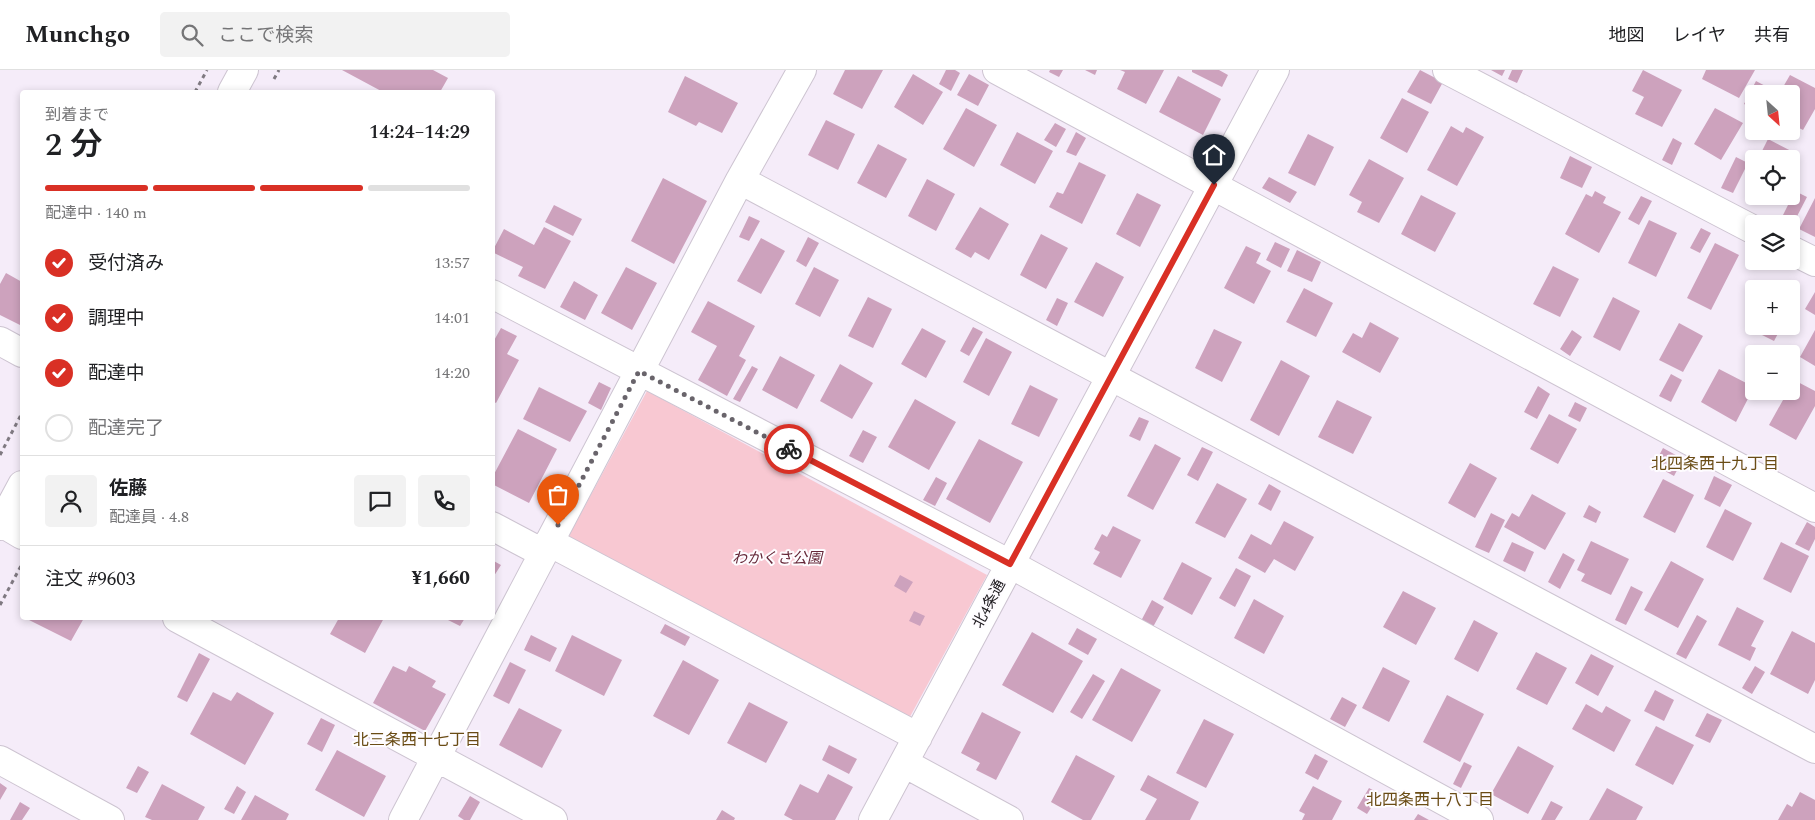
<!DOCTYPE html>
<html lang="ja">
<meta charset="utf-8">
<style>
:root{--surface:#fff;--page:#f2f2f2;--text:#202124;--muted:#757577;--line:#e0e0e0;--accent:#d93025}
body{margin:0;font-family:Spectral,"Noto Sans JP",serif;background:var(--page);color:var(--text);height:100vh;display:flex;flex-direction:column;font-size:19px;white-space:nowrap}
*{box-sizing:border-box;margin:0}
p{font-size:16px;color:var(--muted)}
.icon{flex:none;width:28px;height:28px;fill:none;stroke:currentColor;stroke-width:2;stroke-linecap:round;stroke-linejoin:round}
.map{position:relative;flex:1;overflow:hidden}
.sheet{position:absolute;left:20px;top:20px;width:475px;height:530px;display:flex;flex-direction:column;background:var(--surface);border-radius:5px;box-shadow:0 2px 8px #0003}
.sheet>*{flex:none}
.needle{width:32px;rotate:153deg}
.controls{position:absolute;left:1745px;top:15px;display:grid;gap:10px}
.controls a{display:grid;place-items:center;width:55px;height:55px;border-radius:5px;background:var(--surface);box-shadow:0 2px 8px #0003;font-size:25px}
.pin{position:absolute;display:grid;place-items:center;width:42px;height:42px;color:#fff;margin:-51px -21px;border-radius:50% 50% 50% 0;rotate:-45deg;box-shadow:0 0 5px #0007}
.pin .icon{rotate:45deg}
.courier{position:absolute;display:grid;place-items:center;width:50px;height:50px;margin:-25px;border:4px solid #d93025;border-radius:50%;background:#fff;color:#222;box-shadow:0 1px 6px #0007}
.headline em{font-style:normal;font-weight:600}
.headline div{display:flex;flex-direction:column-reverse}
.headline{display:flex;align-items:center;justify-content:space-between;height:85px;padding:0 25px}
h1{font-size:32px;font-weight:600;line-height:38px}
.bar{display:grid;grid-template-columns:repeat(4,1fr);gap:8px 5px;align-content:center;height:60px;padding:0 25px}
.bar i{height:6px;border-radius:4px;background:var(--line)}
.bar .on{background:var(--accent)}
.bar p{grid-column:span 4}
.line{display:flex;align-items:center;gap:12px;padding:0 25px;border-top:1px solid var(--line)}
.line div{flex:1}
.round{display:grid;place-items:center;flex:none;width:52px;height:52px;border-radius:5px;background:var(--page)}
ol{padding:0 25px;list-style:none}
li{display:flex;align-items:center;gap:15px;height:55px}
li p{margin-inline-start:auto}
li .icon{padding:5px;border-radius:50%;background:var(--accent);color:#fff;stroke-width:4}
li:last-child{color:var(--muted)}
li i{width:28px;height:28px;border:2px solid var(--line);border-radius:50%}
header{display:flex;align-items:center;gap:30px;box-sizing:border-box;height:70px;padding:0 25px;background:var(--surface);border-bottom:1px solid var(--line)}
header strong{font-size:24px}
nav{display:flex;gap:28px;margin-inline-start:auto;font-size:18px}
.search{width:350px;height:45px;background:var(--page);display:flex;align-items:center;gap:12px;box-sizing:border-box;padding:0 18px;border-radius:5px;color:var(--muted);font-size:19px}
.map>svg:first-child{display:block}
.green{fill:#f8c8d2}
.building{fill:#cda2bd}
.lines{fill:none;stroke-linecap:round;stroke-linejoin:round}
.minor-casing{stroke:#cdc4d1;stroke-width:30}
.path{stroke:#7f7981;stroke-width:3;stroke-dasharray:4 4;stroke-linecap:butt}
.minor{stroke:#fff;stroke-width:28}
.done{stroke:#69646b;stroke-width:5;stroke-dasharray:0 9}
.route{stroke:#d93025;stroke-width:6}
.labels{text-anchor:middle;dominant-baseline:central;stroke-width:4;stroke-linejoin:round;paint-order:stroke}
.park-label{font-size:15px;font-style:italic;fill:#652738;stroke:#fefcff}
.street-label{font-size:15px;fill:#1e1b1f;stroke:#fefcff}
.neighbourhood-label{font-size:16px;fill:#6a4c15;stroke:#fefcff}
</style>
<header>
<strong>Munchgo</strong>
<div class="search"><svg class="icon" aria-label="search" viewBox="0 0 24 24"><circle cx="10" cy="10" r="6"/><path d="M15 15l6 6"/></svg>ここで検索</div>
<nav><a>地図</a><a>レイヤ</a><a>共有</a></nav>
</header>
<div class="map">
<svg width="1815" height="750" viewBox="0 0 1815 750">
<rect width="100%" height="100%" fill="#f5ecf9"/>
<!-- green -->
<path class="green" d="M647,321l340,184 -81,149 -340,-183z"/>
<!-- building -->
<path class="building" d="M342,0h91l15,8 -8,14h-57z
M845,0h38l-21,39 -29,-15z
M946,0h9l5,3 -9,18 -12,-7z
M1050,0h13l-4,7 -10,-5z
M1085,0h12l-2,5z
M1120,0h44l-18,34 -29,-15 8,-17z
M1192,0h27l9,5 -6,12 -30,-15z
M1420,0l23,12 -12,22 -24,-12z
M1491,0h14l-3,6z
M1512,0h11l-6,13 -9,-4z
M1643,0l39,20 -20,37 -27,-13 9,-17 -12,-6z
M1706,0h49l-16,28 -37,-19z
M913,4l30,18 -20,33 -29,-18z
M969,4l20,11 -11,21 -21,-11z
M1790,5l25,13v21l-12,21 -12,-6v-30h-12z
M685,6l53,27 -16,30 -23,-11 -3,4 -28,-14z
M1178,6l43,23 -18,36 -44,-23z
M1756,11l15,8 -3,5h-14v15l-10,-5z
M1402,28l27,14 -22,41 -27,-15z
M966,38l31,17 -23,42 -31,-18z
M1715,38l28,15 -22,37 -27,-16z
M826,50l29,14 -17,36 -30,-15z
M1055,53l11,6 -10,18 -12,-7z
M1451,56l12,7 3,-6 18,10 -27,49 -30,-16z
M1017,62l36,19 -18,33 -35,-19z
M1076,62l10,6 -10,18 -10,-4z
M1308,64l26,13 -19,39 -27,-13z
M1673,68l9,5 -10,22 -10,-5z
M1768,69l29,15 -6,11v-6h-33z
M878,74l29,15 -21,39 -29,-15z
M1570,86l22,11 -10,21 -22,-10z
M1736,87l12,6 -15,30 -12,-5z
M1369,89l35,19 -25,45 -22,-11 5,-10 -13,-7z
M1079,92l27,13 -24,49 -33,-17 8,-15 6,2z
M1754,97v15l-6,-3z
M1269,107l28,15 -7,11 -28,-15z
M663,108l44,23 -33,63 -43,-23z
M927,109l28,15 -19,37 -28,-15z
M1595,121l11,6 -3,6 18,9 -22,41 -34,-19 21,-40 6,3z
M1795,121l12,6 -14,27h-8l-5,-3z
M1137,123l24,12 -21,42 -24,-13z
M1421,125l35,18 -21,39 -34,-18z
M1641,126l11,5 -13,24 -11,-6z
M1815,128v39l-16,-8z
M554,135l28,14 -9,17 -28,-14z
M980,137l29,17 -20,36 -14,-8 -4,6 -16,-9z
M749,146l11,5 -11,20 -10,-4z
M1649,150l28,13 -21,44 -28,-14z
M544,157l27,14 -26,48 -27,-13 5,-9 -31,-15 12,-23 30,16z
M1701,158l10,5 -11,20 -10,-5z
M1041,164l27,14 -22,41 -26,-14z
M808,167l11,6 -13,24 -10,-6z
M761,168l24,13 -24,43 -24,-13z
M1275,172l15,7 -9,19 -15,-8z
M1715,173l24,12 -28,55 -24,-12z
M1246,176l15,7 -5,10 15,8 -17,33 -30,-16z
M1297,180l24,12 -9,20 -25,-11z
M1096,192l28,15 -21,40 -29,-15z
M1553,196l26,13 -19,38 -27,-13z
M626,197l31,16 -25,47 -31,-17z
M814,197l25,13 -19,37 -25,-13z
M6,203l16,9v44l-22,-11v-31z
M574,211l24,14 -13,25 -25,-13z
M1304,218l29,15 -17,34 -30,-15z
M1815,222v23l-10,-6z
M868,227l24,12 -19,39 -25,-12z
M1613,227l27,14 -20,40 -27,-14z
M1057,228l11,5 -11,23 -11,-6z
M708,231l47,25 -16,30 7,4 -19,36 -29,-16 19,-34 -26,-14z
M1754,243v13h28l-8,15 -28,-14z
M1370,252l29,16 -19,35 -38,-21 11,-19 9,5z
M1679,253l24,13 -20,36 -24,-12z
M973,257l10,5 -14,24 -9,-5z
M501,258l16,8 -10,18 12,6 -23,43 -4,-2v-57z
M922,258l24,13 -20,37 -25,-14z
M1214,259l28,13 -20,40 -27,-14z
M1572,260l10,7 -12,19 -10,-7z
M1815,260v36l-15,-9z
M986,268l26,14 -23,44 -26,-14z
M780,286l35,19 -18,34 -35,-19z
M1281,290l29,16 -31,60 -29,-16z
M840,294l33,19 -21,36 -32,-18z
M752,296l6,3 -18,33 -7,-3z
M1719,299l35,18 -18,35 -35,-20z
M1671,304l11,6 -11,22 -12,-6z
M1794,310l21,11v15l-19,34 -27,-15 19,-34h3v-6z
M599,312l12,6 -10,22 -13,-7z
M1030,315l28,14 -19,38 -28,-13z
M1538,316l12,8 -13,25 -13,-7z
M539,317l48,24 -17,31 -47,-23z
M915,329l41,23 -27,48 -41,-23z
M1337,330l35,17 -19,37 -35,-17z
M1575,332l12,6 -7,14 -12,-6z
M1549,344l28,15 -19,35 -28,-15z
M1139,347l10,4 -9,20 -11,-5z
M518,359l39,20 -28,54 -37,-19v-6z
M863,360l14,7 -14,26 -14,-7z
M979,369l44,23 -33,61 -44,-24z
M1155,374l26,14 -28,52 -26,-14z
M1202,377l11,5 -15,29 -11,-6z
M1663,378l20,11 -9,17 -20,-11z
M1470,393l27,15 -22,40 -27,-15z
M1714,406l18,9 -12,22 -16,-8z
M936,407l11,6 -12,23 -12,-6z
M1663,409l31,16 -19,38 -32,-16z
M1217,413l30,16 -22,39 -30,-15z
M1269,414l12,7 -10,20 -13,-7z
M1532,424l34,19 -21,37 -41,-23 8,-14 7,4z
M1589,435l12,7 -5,11 -13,-6z
M1725,439l27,14 -19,38 -27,-14z
M1491,443l14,7 -16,33 -14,-6z
M1284,451l30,16 -19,34 -21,-12 -9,14 -27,-15 13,-24 20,11z
M1807,452l8,5v12l-6,12 -14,-7z
M1113,456l28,14 -20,38 -28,-14 7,-12 -6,-3 8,-15 5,3z
M1591,471l38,18 -18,36 -30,-14 4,-7 -8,-4z
M1512,472l22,10 -9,20 -22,-11z
M1781,472l28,14 -18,37 -28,-14z
M1563,483l12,7 -15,29 -12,-7z
M492,490l9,5 -9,14z
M1671,491l33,18 -26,49 -34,-18z
M1182,492l30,16 -20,37 -29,-16z
M1236,498l15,8 -16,31 -16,-9z
M900,505l13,7 -7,11 -12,-7z
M1631,516l12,6 -17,33 -11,-5z
M1403,521l33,17 -20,37 -33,-18z
M1254,529l30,17 -20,38 -30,-16z
M1152,530l12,7 -11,20 -12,-6z
M1737,537l27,14 -13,25 5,2 -6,13 -32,-16z
M914,541l11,5 -5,10 -11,-5z
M1697,545l10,6 -21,38 -10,-5z
M25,548h59l-13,23z
M339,548h45l-19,35 -35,-19z
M444,548h21l-5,8z
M1474,550l24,13 -20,39 -24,-13z
M665,554l25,13 -5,9 -25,-13z
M1077,558l20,11 -9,16 -20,-11z
M1792,561l23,12v37l-7,14 -38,-20z
M1032,562l51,29 -30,52 -51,-28z
M531,565l26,13 -7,14 -26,-12z
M572,565l50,25 -18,36 -49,-25z
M1536,582l31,16 -20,37 -31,-16z
M199,583l11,6 -23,43 -10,-5z
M1591,584l23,12 -16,30 -23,-13z
M683,590l36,20 -30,55 -36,-19z
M510,592l16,8 -17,34 -16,-8z
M393,596l13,6 3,-6 27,15 -4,6 14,7 -21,37 -52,-28z
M1755,596l10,6 -13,22 -10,-6z
M1383,597l27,14 -21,41 -27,-14z
M1121,598l40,22 -29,52 -40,-22z
M1093,604l12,7 -23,38 -12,-7z
M1655,620l19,10 -10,21 -20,-10z
M213,622l18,9 6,-9 37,21 -29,52 -55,-31z
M1447,625l37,19 -24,48 -37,-20z
M1342,627l15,8 -12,22 -15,-8z
M749,632l39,20 -22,41 -39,-20z
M1586,634l16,9 4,-7 25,14 -17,32 -42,-23z
M519,638l43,22 -20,38 -43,-23z
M982,642l39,20 -25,48 -20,-10 4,-7 -19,-10z
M1707,643l15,7 -12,23 -15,-7z
M321,648l14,7 -13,27 -15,-8z
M1204,649l30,15 -28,54 -30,-15z
M1656,656l38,19 -21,40 -38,-20z
M829,675l28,14 -8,15 -27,-14z
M1518,676l36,20 -26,48 -37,-20z
M337,680l49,26 -22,41 -49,-27z
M1315,684l13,7 -10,19 -13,-7z
M1076,685l39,21 -24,44h-8l-32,-18z
M1464,692l8,4 -11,22 -8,-4z
M138,696l11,6 -12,21 -11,-5z
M828,704l25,13 -18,33h-42l-9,-5 16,-31 18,9z
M1148,705l51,27 -9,18h-45l12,-21 -17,-9z
M0,713l7,5 -7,12z
M162,714l43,23 -7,13h-46l-7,-3z
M237,716l9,6 -12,22 -10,-5z
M1313,716l29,15 -10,19h-30l3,-6 -6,-3z
M1369,718l11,6 -13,20 -10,-6z
M1607,718l36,19 -7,13h-47z
M1800,722l15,8v20h-37l9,-16 5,3z
M255,725l34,19 -3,6h-45z
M470,726l10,6 -10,18h-6l-6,-4z
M1551,731l12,6 -8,13h-14z
M20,732l10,6 -8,12h-12z
M722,740l13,8 -1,2h-18z
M1418,744l11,6h-15z"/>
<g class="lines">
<!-- minor casing -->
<g class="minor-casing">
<path id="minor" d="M997,0l818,438
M1447,0l307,160
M232,22l12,-22
M740,110l1075,569
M1791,180l24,12
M492,224l518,270 469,256
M0,271l22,12
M2,453l20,12
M0,456l22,-41
M492,456l51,27
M549,472l369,195
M177,548l376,202
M0,690l110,60
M904,693l105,57
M403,750l337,-640 62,-110
M873,750l402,-750"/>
</g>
<!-- path -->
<path class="path" d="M274,9l5,-9
M195,22l12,-22
M0,385l22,-42
M0,535l22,-41"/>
<!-- minor -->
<use href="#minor" class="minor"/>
</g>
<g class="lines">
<!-- done -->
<path class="done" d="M558,455l81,-154 150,78"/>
<!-- route -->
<path class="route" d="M789,379l221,115 204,-379"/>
</g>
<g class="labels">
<!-- park labels -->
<g class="park-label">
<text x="777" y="488">わかくさ公園</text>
</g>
<!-- street labels -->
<g class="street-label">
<text transform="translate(989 534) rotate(-62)">北4条通</text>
</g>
<!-- neighbourhood labels -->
<g class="neighbourhood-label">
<text x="1715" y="394">北四条西十九丁目</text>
<text x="417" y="670">北三条西十七丁目</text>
<text x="1430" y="730">北四条西十八丁目</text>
</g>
</g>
</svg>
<div class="controls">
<a><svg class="needle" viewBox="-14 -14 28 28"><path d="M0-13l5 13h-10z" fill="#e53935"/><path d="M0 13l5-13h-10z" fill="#757577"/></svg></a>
<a><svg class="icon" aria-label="locate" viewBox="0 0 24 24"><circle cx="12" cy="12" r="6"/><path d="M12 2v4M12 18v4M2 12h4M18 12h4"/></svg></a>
<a><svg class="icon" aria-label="layers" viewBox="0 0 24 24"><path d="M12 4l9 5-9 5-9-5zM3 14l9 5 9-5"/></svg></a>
<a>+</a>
<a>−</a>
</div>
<div class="pin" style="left:558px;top:455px;background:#ea580c"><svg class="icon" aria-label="bag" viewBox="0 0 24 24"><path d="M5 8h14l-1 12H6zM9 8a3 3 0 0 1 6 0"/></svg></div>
<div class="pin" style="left:1214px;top:115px;background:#1f2937"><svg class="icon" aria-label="home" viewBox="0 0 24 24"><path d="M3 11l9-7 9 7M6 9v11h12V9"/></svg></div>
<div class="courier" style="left:789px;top:379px"><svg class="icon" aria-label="bike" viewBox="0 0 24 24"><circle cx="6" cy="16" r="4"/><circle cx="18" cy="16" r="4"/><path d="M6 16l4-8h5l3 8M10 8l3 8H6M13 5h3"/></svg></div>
<section class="sheet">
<div class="headline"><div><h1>2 分</h1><p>到着まで</p></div><em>14:24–14:29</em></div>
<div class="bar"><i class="on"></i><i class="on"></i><i class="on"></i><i></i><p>配達中 · 140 m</p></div>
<ol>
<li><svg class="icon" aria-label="check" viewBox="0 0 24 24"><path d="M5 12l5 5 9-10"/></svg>受付済み<p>13:57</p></li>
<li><svg class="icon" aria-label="check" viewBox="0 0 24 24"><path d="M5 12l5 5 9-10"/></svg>調理中<p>14:01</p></li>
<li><svg class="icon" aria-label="check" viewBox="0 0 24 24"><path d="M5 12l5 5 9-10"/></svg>配達中<p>14:20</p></li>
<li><i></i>配達完了</li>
</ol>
<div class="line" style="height:90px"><a class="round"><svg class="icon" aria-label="person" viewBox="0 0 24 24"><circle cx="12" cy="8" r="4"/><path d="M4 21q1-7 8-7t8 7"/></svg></a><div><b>佐藤</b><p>配達員 · 4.8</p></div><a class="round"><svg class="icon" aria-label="chat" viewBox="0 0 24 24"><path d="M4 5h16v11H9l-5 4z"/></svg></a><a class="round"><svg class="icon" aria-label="phone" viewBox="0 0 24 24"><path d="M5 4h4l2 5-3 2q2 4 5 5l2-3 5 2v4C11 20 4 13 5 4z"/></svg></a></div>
<div class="line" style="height:65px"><div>注文 #9603</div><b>¥1,660</b></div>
</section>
</div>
